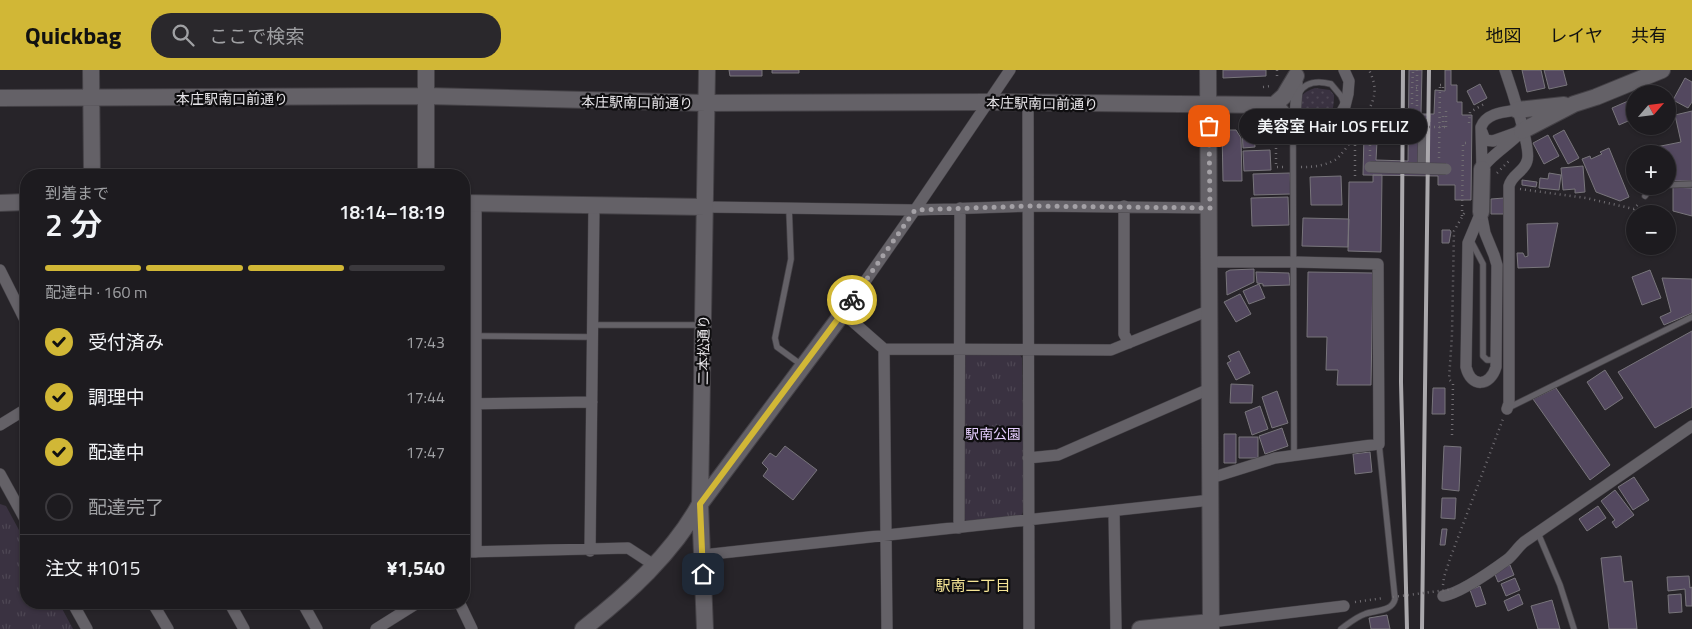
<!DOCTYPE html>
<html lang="ja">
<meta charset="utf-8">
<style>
:root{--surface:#1d1b1f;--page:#2a282c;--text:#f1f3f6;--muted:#a0a1a4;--line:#3b393d;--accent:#d1b736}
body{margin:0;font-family:"Titillium Web","Noto Sans JP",sans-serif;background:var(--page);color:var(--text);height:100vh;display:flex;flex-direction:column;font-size:19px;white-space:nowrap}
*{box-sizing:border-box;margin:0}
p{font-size:16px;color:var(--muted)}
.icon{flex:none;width:28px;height:28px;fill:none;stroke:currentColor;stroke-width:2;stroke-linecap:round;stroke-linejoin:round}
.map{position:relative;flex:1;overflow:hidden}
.sheet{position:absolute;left:20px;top:99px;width:450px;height:440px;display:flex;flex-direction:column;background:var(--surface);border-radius:20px;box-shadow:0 1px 4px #0004,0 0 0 1px var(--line)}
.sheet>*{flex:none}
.needle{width:32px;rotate:62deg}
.fabs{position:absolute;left:1626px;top:15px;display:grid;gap:10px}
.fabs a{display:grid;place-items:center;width:50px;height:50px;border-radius:50%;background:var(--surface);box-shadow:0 1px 4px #0004,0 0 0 1px var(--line);font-size:25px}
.pin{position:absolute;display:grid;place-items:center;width:42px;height:42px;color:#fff;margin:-21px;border-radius:10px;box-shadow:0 2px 8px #0006}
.courier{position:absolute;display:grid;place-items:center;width:50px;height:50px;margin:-25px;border:4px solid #d1b736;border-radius:50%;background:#fff;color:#222;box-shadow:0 1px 6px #0007}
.bubble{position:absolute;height:35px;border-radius:18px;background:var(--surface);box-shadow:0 1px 4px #0004,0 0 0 1px var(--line);font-size:16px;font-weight:600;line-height:35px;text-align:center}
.headline em{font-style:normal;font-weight:600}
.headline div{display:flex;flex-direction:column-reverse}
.headline{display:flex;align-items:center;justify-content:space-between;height:85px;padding:0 25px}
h1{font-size:32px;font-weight:600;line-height:38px}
.bar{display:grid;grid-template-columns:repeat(4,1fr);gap:8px 5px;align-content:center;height:60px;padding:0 25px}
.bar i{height:6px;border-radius:4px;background:var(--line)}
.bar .on{background:var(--accent)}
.bar p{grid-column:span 4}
.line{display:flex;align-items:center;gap:12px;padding:0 25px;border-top:1px solid var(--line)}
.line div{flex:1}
ol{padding:0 25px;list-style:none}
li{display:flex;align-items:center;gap:15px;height:55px}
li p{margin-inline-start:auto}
li .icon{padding:5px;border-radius:50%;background:var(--accent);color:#111;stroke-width:4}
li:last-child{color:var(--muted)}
li i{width:28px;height:28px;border:2px solid var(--line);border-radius:50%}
header{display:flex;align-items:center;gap:30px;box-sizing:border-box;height:70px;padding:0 25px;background:var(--accent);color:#111}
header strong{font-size:24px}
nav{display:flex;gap:28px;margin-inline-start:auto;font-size:18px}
.search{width:350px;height:45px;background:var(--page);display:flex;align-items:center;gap:12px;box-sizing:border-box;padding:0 18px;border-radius:20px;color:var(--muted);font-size:19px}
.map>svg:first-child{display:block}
.grass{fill:url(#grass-dots)}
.park{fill:url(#park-tufts)}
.building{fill:#53485f;stroke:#78757b}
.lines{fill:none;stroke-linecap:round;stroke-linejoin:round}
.lane-casing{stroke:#444146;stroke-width:7}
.street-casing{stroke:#444146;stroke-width:12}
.secondary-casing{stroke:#444146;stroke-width:18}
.path{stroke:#706d72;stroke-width:2.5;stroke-dasharray:1 4;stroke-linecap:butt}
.lane{stroke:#646167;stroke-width:5.5}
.street{stroke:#646167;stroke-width:11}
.secondary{stroke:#646167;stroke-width:16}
.rail{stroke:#aaa8ac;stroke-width:4}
.street-bridge-casing{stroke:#444146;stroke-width:12;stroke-linecap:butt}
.path-bridge{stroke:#706d72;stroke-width:2.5;stroke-dasharray:1 4;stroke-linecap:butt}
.street-bridge{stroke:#646167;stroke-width:11}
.done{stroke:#a4a1a6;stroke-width:5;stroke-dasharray:0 9}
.route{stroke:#d1b736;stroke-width:6}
.labels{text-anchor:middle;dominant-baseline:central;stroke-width:4.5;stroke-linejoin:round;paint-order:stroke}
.street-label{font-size:14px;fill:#e7e5e9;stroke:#0f0e10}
.park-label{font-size:14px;fill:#e5cdfd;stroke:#0f0e10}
.neighbourhood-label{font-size:15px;fill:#f6e596;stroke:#0f0e10}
</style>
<header>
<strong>Quickbag</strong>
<div class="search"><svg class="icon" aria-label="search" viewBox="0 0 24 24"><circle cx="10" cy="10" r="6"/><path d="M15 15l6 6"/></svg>ここで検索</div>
<nav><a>地図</a><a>レイヤ</a><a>共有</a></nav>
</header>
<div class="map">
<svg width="1692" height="559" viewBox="0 0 1692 559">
<defs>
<pattern id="grass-dots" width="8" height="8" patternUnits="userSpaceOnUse" patternTransform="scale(1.25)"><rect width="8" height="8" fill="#3a3241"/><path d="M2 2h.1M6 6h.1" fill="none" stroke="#4d4653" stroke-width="1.8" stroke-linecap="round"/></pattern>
<pattern id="park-tufts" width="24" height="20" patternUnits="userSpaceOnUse" patternTransform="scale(1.25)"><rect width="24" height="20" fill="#3a3241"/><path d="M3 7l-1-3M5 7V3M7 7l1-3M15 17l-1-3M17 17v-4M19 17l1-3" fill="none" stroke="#4d4653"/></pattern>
</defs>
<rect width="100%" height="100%" fill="#272429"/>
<!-- grass -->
<path class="grass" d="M1315,18l15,2 4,5c1,59 -65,7 -19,-7z"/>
<!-- park -->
<path class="park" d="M966,284l54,1 2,3 3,150 -4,8 -54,8 -3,-7 -1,-159z
M0,434l6,2 20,37v59l33,1 14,26h-73z"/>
<!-- building -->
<path class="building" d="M729,0h33v6h-32z
M772,0h27v3h-27z
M1223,0h43v6l-43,2z
M1409,0h13l-1,44h13l1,-24 10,1v-21h6v15h6v17h5v13h10l-1,85h-16v-15h-17v-9l-75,-1 1,-41h-2v-11h16l-2,37 32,1z
M1522,0h19l4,18 -18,4z
M1544,0h19l4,15 -18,4z
M1685,8l7,4v20l-4,6 -15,-8z
M1480,14l7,14 -13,7 -7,-14z
M1635,28v20l-16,7 -7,-17z
M1668,32l1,2h3l4,8 -8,4z
M1692,41v70h-18l-4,-12h-2v-15h-15l-2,-6 30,-6 -6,-27z
M1421,45h9v7h-9z
M1242,56h12l1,21 -12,1z
M1222,60h14l5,8 1,43h-19z
M1564,60l15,28 -11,6 -15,-28z
M1548,65l11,21 -15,8 -11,-21z
M1609,78l20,49 -9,4 -24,-9 -14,-33 8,-3 1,3 11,-5 -2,-2z
M1270,80l1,20 -27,1 -1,-20z
M1583,96l2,26 -10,1v-4l-12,1 -2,-22z
M1290,103l1,21 -37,1 -1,-21z
M1549,103l12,2 -2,15 -20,-2 1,-10 8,1z
M1373,105h9l-1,77 -33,-1 1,-69h24z
M1341,106l1,29h-31l-1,-28z
M1522,110l15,2 -1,5 -14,-2z
M1673,117l19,1v28l-19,-5z
M1288,127l1,28 -37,1 -1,-28z
M1504,128l1,16h-14v-15z
M1663,141v3h-23v-2z
M1303,148l46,1 -1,28 -46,-1z
M1558,153l-9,44 -31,1 -1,-15h6l2,4 3,-1 -1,-32z
M1442,160h8l1,2 -2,11h-7z
M1254,199v13l-27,13 -1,-23 4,-2z
M1650,200l11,28 -19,7 -10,-28z
M1256,202l33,1 1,12 -27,1v-2l-6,-1z
M1308,202l65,1 -2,112h-34l1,-15h-12l1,-33h-20z
M1662,208l30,1v34l-28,12 -4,-8 11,-5z
M1259,214l6,14 -16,6 -6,-13z
M1240,224l11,20 -15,8 -12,-20z
M1692,261v76l-37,21 -37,-56z
M1239,281l11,22 -14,7 -9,-17 4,-2 -3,-5z
M1605,300l18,28 -18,12 -18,-28z
M1231,314l22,1 -1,18h-22z
M1433,318h12v26h-13z
M1556,318l54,77 -20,15 -57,-81z
M1277,321l11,32 -16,5 -10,-31z
M1260,336l8,23 -16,6 -7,-23z
M1282,358l6,18 -23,8 -6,-18z
M1224,364h12v29h-12z
M1239,367h19v21h-19z
M785,376l32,24 -24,30 -30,-24 5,-7 -6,-6 8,-10 6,4z
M1444,376l17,1 -2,44 -17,-2z
M1370,382l2,20 -17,2 -2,-20z
M1634,407l15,23 -16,10 -15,-23z
M1615,420l19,25 -18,13 -4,-6 3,-2 -14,-19z
M1442,428h14l-1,21 -14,-1z
M1598,436l8,12 -19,13 -8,-12z
M1442,459h5l-2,16h-5z
M1621,486l3,26 8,-1 5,48h-28l-8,-71z
M1510,495l4,10 -16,7 -4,-10z
M1689,506l1,12 2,-1v19h-6l-1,-17 -17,2 -1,-14z
M1515,508l5,12 -14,6 -5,-12z
M1480,516l6,18 -10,3 -6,-17z
M1519,524l4,10 -15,7 -4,-10z
M1681,524l1,18 -13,1 -1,-18z
M1552,530l8,29h-22l-7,-23z
M1387,545l3,14h-19l-2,-11z"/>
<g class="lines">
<!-- lane casing -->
<g class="lane-casing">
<path id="lane" d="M1299,23c7,-12 20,-12 32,-9l10,12 3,7
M1293,62l1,323
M1668,115l24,-1
M1645,126l7,-10
M789,138l2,51 -16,79 2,9 26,19
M1470,169l13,25v92l4,4h5l3,-4
M593,255h108
M476,266l117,1
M1508,338l184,-91
M1538,463l22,52 14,44
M1341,559c7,-5 15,-12 24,-15 10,-4 27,-2 30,-15l-16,-155"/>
</g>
<!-- street casing -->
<g class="street-casing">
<path id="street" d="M1010,0l-95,140 -72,103 41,36 227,1 99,-40
M1505,0c5,14 27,80 22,91 -3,11 -15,13 -18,25v217l-2,6
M1297,5c-1,5 1,10 0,16 -1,15 -5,31 6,44l18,1 10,-5 14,-25 3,-12 1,-13 -5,-11
M1028,33l1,526
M1482,62l3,8 8,1 28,-10
M1423,98l1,-41
M1482,99l-1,-42c5,-14 23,-15 36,-17
M1482,99c7,-13 29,-25 40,-38
M476,133v349
M1124,136v128l5,9
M705,137l210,3 114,-4 181,2
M1481,142l4,21 9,22 3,10 -1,102c-6,20 -25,21 -30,0l2,-124z
M1210,192h84l84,2 1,180 -104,14 -64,20
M0,200l26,52
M884,279l3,280
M464,334l128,-2
M0,355l26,-16
M1028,388l30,-3 151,-66
M0,404l26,47
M1114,442l2,117
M959,458l1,-320
M590,481l4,-346
M464,482l164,-4 26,17
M703,485l508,-55
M1443,526c18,-3 50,-26 65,-37 6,-5 10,-12 16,-17l168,-116
M72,532l15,27
M152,532l16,27
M229,532l15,27
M302,532l15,27
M459,532l13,27
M1211,552l133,-16
M376,559l43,-27"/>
</g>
<!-- secondary casing -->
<g class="secondary-casing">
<path id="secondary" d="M91,0l1,105
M426,0v105
M1208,0l3,559
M0,28l426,-2 280,7 283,-1 285,3
M1274,35c15,10 9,21 29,30
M1274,35l10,-9 12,-20
M1517,40l47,-5
M1522,61l52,-27 22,-7 66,-27
M0,133l26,-1
M464,133l241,4
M1481,142l1,-43
M583,559c45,-35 89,-75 117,-125l143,-191
M705,559l-5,-125 7,-434
M1140,559l71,-7"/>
</g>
<!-- path -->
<path class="path" d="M1277,0v8
M1417,0v48
M1413,2l-1,16h5
M1440,15h3v3
M1263,17l8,-1
M1264,53h4l6,6
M1469,53l1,-11 16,-9
M1412,54v-35
M1443,57v-15
M1446,57v-20
M1276,63v34h8
M1355,65v43
M1370,86v-45
M1439,88l1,-75
M1301,97c13,0 22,-1 34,-7 11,-7 37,-51 39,-64 2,-9 -1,-18 -5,-26
M1497,103l12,-12
M1520,119l66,9 48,11 6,-7
M1462,146l1,-73h5
M1452,365l1,-51 -4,-5 3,-44 2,-104 12,-21
M1443,515l1,-8 7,-21 52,-137
M1355,532l29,-4"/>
<!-- lane -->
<use href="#lane" class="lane"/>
<!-- street -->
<use href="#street" class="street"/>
<!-- secondary -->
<use href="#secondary" class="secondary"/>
<!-- rail -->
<path class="rail" d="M1403,0l-2,312 6,247
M1422,559l7,-559"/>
<!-- street-bridge casing -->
<g class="street-bridge-casing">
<path id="street-bridge" d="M1370,97l76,2"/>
</g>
<!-- path-bridge -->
<path class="path-bridge" d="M1424,57h22
M1393,527l61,-8"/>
<!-- street-bridge -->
<use href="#street-bridge" class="street-bridge"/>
</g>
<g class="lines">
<!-- done -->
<path class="done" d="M852,230l63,-90 114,-4 181,2 -1,-82"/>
<!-- route -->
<path class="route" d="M703,504l-3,-70 152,-204"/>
</g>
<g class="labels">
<!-- street labels -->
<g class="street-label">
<text x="232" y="28">本庄駅南口前通り</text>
<text transform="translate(637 32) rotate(1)">本庄駅南口前通り</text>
<text transform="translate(1042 33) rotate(1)">本庄駅南口前通り</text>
<text transform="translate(703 280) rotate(-89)">二本松通り</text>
</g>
<!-- park labels -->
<g class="park-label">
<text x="993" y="363">駅南公園</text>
</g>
<!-- neighbourhood labels -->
<g class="neighbourhood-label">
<text x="973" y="515">駅南二丁目</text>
</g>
</g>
</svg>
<div class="fabs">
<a><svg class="needle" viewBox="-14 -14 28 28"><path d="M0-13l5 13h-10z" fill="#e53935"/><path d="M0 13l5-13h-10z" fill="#a0a1a4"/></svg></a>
<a>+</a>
<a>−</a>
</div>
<div class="pin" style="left:1209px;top:56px;background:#ea580c"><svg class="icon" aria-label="bag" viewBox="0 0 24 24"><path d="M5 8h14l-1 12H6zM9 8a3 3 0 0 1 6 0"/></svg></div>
<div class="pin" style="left:703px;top:504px;background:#1f2937"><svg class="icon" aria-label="home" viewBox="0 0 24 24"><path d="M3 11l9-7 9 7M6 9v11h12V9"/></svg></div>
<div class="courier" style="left:852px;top:230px"><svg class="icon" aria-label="bike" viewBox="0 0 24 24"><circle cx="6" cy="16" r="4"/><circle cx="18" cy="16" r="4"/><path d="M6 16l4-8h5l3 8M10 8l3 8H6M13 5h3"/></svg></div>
<div class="bubble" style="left:1239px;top:39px;width:188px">美容室 Hair LOS FELIZ</div>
<section class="sheet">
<div class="headline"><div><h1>2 分</h1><p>到着まで</p></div><em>18:14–18:19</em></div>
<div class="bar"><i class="on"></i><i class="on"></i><i class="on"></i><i></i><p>配達中 · 160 m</p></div>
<ol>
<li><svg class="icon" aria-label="check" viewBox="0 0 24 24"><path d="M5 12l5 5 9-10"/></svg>受付済み<p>17:43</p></li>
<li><svg class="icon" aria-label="check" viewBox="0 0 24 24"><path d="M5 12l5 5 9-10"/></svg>調理中<p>17:44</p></li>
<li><svg class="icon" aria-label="check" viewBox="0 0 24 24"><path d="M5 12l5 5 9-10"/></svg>配達中<p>17:47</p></li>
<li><i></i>配達完了</li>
</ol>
<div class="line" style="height:65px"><div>注文 #1015</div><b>¥1,540</b></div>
</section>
</div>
